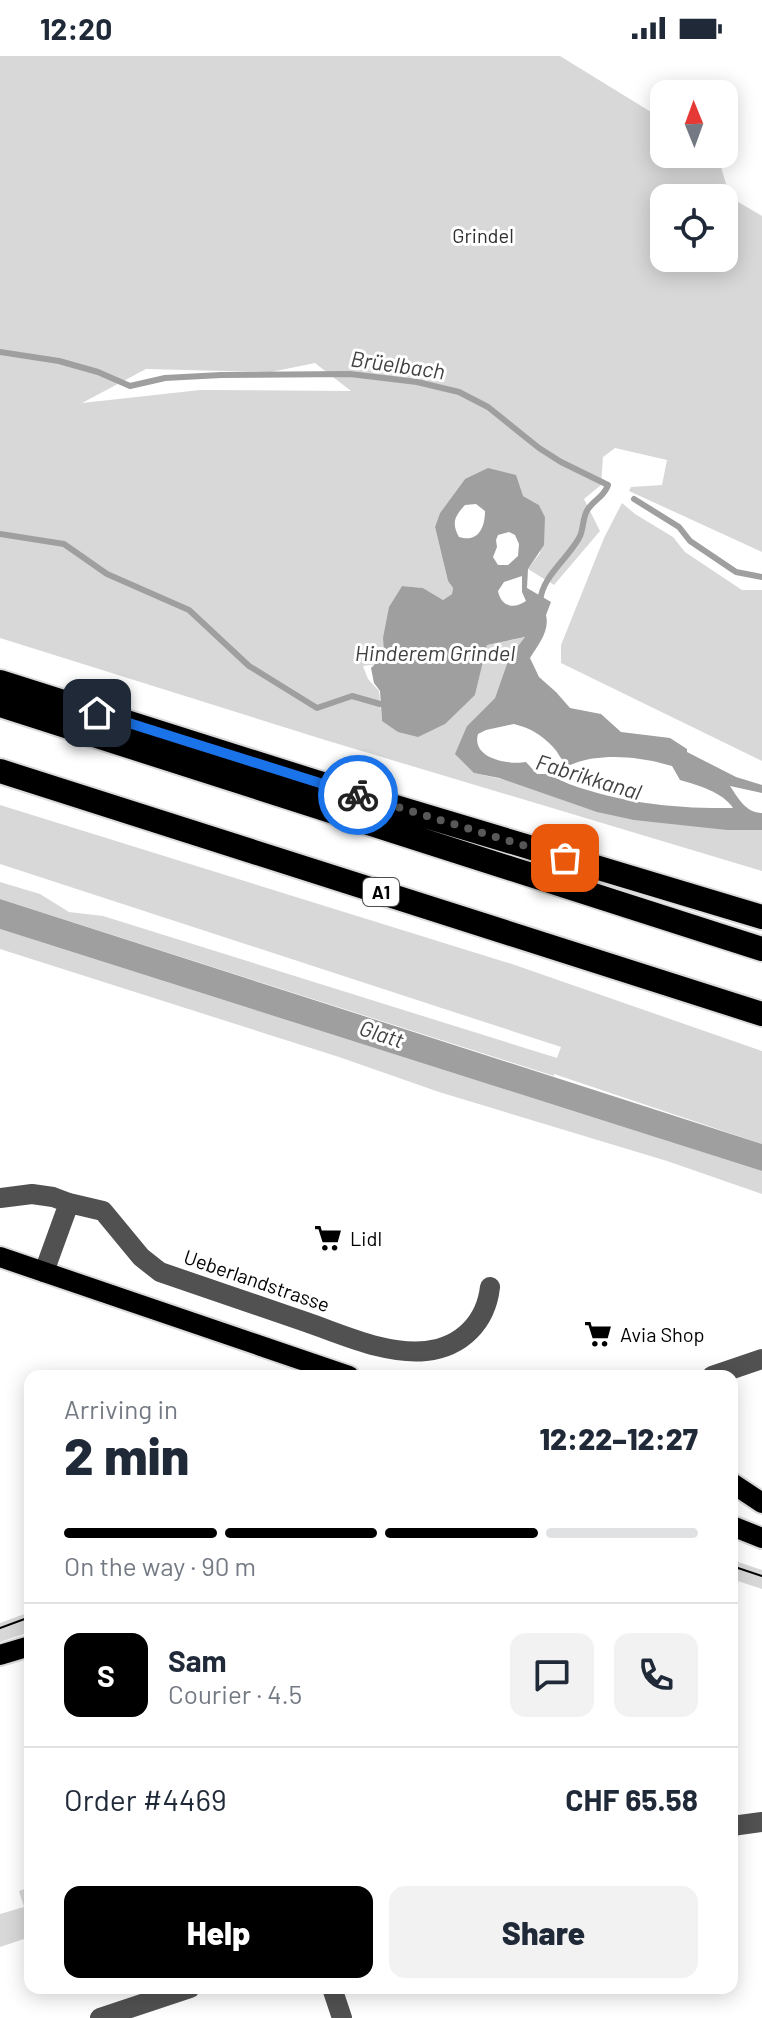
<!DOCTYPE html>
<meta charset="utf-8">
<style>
:root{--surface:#fff;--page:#f2f2f3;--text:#1f2937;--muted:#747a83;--line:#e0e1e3;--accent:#000}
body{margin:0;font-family:Barlow,sans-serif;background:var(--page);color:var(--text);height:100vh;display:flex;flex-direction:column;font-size:30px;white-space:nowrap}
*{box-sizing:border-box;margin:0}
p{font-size:26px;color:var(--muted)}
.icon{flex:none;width:44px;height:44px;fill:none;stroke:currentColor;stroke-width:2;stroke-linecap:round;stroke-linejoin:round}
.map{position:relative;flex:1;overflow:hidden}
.sheet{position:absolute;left:24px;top:1314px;width:714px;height:624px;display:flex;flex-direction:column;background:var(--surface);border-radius:16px;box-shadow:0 4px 20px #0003}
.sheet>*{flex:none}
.needle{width:52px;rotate:359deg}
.tools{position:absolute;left:650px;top:24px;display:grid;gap:16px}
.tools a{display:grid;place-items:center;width:88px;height:88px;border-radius:16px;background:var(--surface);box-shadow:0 4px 20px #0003;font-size:40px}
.pin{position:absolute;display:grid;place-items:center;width:68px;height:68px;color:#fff;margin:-34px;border-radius:16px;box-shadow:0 4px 12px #0006}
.courier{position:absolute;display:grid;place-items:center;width:80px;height:80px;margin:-40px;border:6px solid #1a73e8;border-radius:50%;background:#fff;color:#222;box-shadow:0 2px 10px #0007}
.head em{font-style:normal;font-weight:800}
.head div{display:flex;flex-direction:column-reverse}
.head{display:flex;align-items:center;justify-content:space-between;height:136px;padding:0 40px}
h1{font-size:52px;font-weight:800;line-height:60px}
.bar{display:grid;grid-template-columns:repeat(4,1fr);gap:12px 8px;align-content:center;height:96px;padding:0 40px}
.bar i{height:10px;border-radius:6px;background:var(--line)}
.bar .selected{background:var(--accent)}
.bar p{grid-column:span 4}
.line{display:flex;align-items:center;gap:20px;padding:0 40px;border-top:2px solid var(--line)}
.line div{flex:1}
.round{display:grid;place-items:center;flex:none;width:84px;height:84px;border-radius:16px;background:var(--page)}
.primary-button{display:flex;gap:16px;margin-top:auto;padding:16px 40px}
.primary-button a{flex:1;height:92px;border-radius:16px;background:var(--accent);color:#fff;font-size:32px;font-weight:800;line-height:92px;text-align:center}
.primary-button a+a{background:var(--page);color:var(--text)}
.status{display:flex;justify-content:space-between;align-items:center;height:56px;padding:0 40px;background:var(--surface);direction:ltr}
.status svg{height:22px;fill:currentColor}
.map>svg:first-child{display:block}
.green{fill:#d8d8d8;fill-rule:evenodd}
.water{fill:#9f9f9f;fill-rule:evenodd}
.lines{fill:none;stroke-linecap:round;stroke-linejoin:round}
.stream{stroke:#9f9f9f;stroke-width:6}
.major-casing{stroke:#dbdbdb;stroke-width:24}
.highway-casing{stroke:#dbdbdb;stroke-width:28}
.minor{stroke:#515151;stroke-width:20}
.major{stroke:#000;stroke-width:20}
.highway{stroke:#000;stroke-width:24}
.tram{stroke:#000;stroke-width:2}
.done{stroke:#595959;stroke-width:8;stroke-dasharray:0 14.4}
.route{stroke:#1a73e8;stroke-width:10}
.labels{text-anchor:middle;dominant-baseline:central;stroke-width:6;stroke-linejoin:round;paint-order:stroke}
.shield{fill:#fff;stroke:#4c4c4c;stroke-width:2}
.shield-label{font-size:18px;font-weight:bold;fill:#000}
.park-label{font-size:20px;fill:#2f2f2f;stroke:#fff}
.poi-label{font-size:20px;fill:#000;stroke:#fff;text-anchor:start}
.street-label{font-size:20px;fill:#000;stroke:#fff}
.water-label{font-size:22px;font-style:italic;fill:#404040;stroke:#fff}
</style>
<div class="status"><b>12:20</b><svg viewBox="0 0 49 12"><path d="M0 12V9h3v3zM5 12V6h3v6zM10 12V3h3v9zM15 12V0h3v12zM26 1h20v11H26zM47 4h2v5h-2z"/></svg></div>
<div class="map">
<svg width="762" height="1962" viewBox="0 0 762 1962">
<rect width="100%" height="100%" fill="#fff"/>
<!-- green -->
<path class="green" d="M0,0h560l104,64v34h53l13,43 32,19v336l-133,-61 2,-4 31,-2 5,-25 -52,-12 -12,9 -2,28 -17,14 16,32 -46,54 -26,-16 12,-16 5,-36 -6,-12 -16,-9 -58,-17 -25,34 -5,14 13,54 5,7 -1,6 -9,6 -20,-12 -21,-2c-19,30 -16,43 -17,77l-22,3 5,13 11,12 3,30 93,-26 12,-50 39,-8 -17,21 -14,40 -28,28 7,47 253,57h35v41l-437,-131 -325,-102zM664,142h60v60h-60zM315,307l36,28 -151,-1 -118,13 64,-34 125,3z
M622,447l13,11 38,23 12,15 57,38h20v171l-201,-98v-18l43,-107z
M0,749l512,159 250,87v93l-208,-70v2l-554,-177v-17l40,12 29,18 34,4 454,142 4,-11 -561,-183z
M0,873l756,240 6,2v23l-95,-33 -228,-69 -100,-35 -339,-108z
M732,1504l30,10v19l-30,-10z
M30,1556v20l-30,10v-19z
M30,1831v50l-30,10v-33l24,-7 -5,-16z"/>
<!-- water -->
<path class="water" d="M488,412l28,7 7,21 16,9 6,12 -1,28 -16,24 -1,19 24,14 -5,13c4,16 -8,30 -16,43l9,19 17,15 14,16 31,6 20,18 49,6 17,11v3l49,25 26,8v8l-32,-7c8,12 16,27 32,27v17h-35l-93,-10 -37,-8 -98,-34 -25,-5 -19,-19 12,-28 28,-28 14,-40 16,-21 -38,8 -12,50 -30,29 -27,13 -20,-5 -16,-11 -2,-30 -6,-8 -3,-15 5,-5 9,-1 -2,-24 6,-31 13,-21 21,2 20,12 9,-6 1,-6 -5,-7 -13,-54 5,-14 25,-34zM476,448l9,7c0,17 -7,32 -26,26 -8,-14 -4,-21 6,-32zM509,476l6,3 4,9 -1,12 -10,9h-10l-5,-8 4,-10 -1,-7 2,-5zM522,520v16l4,9c-13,9 -25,5 -28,-10l6,-9zM514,668c16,4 28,11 39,23 7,7 7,14 17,18 31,-13 71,-8 102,1l8,14c17,5 43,12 53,28 -55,1 -112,-5 -164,-24l-9,-4 -1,-6h-22l-11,-12c-17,3 -55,-3 -48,-28l8,-4z
M0,843l762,245v27l-762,-242z"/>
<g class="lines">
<!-- stream -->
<path class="stream" d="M0,296l59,9 39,11 32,14 35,-8 56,-3 129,-1 67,8 42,10 29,15 51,41 22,14 47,23c-4,12 -13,14 -20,24 -6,8 -4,21 -9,29 -12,22 -37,38 -39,64
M634,443l45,28 11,14 46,31 26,5
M0,478l64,10 43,30 82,36 60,56 68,42 35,-12 28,8"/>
<!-- major casing -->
<g class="major-casing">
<path id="major" d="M0,1201l349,119
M732,1427l30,20
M732,1470l30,12
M0,1599l30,-9"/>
</g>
<!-- highway casing -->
<g class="highway-casing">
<path id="highway" d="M0,626l392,124 370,111
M0,649l762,244
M0,715l762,243"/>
</g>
<!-- minor -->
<path class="minor" d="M0,1142l32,-4 21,3 16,6 34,8 38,46 19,15c49,17 98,34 146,50 38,13 80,33 120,29 36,-4 60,-29 64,-64
M44,1216l25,-69
M712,1320l50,-17
M732,1770l30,-4
M332,1932l10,30
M100,1962l90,-30"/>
<!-- major -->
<use href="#major" class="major"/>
<!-- highway -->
<use href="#highway" class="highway"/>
<!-- tram -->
<path class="tram" d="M732,1510l30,10
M0,1572l30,-11"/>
</g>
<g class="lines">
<!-- done -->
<path class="done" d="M358,739l207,63"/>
<!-- route -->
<path class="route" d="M97,657l261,82"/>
</g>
<!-- icons -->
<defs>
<g id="supermarket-bare" transform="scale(2.16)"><path d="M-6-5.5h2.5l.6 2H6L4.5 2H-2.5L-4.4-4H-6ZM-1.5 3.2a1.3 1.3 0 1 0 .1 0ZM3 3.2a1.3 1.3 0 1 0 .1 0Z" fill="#000" stroke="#fff" stroke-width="2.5" paint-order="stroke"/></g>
</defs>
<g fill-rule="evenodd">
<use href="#supermarket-bare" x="328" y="1182"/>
<use href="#supermarket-bare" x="598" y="1278"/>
</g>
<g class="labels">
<!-- shield labels -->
<rect class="shield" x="363" y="822" width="36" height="28" rx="6"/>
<g class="shield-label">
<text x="381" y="836">A1</text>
</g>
<!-- park labels -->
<g class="park-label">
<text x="483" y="179">Grindel</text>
</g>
<!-- poi labels -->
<g class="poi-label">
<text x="350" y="1182">Lidl</text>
<text x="620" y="1278">Avia Shop</text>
</g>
<!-- street labels -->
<g class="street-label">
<text transform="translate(257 1224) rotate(19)">Ueberlandstrasse</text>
</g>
<!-- water labels -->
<g class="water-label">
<text transform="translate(398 308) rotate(8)">Brüelbach</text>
<text x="435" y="596">Hinderem Grindel</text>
<text transform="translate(589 720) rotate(17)">Fabrikkanal</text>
<text transform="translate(382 977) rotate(18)">Glatt</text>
</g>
</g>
</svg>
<div class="tools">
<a><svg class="needle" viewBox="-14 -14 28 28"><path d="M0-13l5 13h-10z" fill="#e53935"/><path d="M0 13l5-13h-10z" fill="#747a83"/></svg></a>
<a><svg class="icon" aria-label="locate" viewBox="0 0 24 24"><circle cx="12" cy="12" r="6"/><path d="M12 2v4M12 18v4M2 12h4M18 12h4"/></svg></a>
</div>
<div class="pin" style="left:565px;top:802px;background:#ea580c"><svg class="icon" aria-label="bag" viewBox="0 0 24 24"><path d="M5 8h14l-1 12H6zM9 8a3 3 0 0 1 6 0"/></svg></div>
<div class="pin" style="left:97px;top:657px;background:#1f2937"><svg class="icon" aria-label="home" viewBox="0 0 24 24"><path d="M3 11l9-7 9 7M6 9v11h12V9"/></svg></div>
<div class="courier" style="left:358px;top:739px"><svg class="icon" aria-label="bike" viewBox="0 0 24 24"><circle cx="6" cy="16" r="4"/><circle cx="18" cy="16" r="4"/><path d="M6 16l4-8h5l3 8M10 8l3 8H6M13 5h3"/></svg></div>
<section class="sheet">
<div class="head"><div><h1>2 min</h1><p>Arriving in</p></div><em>12:22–12:27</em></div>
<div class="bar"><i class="selected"></i><i class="selected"></i><i class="selected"></i><i></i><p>On the way · 90 m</p></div>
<div class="line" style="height:144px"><b class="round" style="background:var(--accent);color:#fff">S</b><div><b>Sam</b><p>Courier · 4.5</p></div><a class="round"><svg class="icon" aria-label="chat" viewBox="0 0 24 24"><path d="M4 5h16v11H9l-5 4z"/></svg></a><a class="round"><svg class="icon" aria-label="phone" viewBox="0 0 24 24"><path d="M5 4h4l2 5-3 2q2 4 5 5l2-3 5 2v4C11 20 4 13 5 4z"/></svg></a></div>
<div class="line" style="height:104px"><div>Order #4469</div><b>CHF 65.58</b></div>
<div class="primary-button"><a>Help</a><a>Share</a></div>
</section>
</div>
